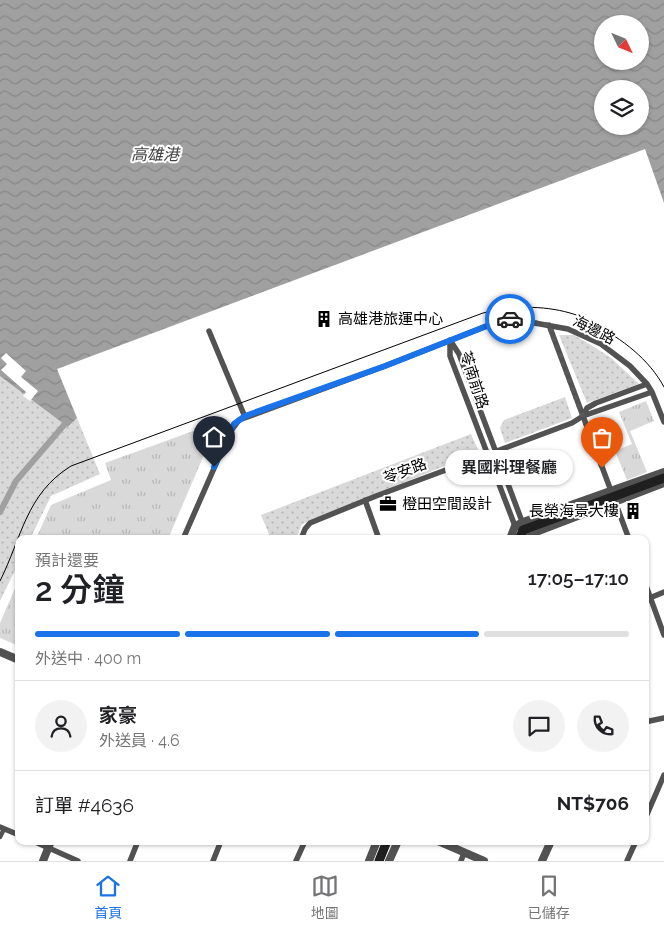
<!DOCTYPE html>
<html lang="zh-TW">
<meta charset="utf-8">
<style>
:root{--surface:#fff;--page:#f2f2f2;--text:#202124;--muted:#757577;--line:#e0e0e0;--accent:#1a73e8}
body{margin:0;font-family:Raleway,"Noto Sans TC",sans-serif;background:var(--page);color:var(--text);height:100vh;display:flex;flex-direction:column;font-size:19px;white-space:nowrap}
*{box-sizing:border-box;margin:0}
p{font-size:16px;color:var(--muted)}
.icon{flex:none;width:28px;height:28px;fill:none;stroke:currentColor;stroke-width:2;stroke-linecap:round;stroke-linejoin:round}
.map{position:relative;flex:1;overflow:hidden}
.drawer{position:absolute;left:15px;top:535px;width:634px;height:310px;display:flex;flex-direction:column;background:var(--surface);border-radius:10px;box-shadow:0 1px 4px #0004}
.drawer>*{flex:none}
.needle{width:32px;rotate:133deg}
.buttons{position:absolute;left:594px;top:15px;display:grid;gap:10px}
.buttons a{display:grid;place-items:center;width:55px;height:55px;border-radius:50%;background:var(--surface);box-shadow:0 1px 4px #0004;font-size:25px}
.pin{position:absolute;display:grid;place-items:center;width:42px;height:42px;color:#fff;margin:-51px -21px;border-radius:50% 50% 50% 0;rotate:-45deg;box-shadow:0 0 5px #0007}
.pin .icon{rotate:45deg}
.courier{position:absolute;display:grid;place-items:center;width:50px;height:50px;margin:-25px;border:4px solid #1a73e8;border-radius:50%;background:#fff;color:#222;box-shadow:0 1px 6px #0007}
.bubble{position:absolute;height:35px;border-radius:18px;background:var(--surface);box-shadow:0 1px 4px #0004;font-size:16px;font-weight:600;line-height:35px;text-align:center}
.overview em{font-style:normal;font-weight:600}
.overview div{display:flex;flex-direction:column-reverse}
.overview{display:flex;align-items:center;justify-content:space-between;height:85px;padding:0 20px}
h1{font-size:32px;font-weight:600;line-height:38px}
.bar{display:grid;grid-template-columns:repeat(4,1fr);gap:8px 5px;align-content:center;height:60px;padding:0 20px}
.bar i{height:6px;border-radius:4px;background:var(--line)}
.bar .active{background:var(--accent)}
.bar p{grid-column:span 4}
.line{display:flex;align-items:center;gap:12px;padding:0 20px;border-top:1px solid var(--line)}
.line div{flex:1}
.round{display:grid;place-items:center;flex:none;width:52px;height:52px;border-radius:26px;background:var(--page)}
.tab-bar{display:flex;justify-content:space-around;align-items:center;height:70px;border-top:1px solid var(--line);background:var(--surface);font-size:14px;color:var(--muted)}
.tab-bar a{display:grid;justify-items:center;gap:2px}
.tab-bar .active{color:var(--accent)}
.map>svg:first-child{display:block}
.grass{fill:url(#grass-tufts)}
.park{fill:url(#park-dots)}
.water{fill:url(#water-waves);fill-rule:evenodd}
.pier{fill:#fff}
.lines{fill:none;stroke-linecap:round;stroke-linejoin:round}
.canal{stroke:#a0a0a0;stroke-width:6}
.pedestrian{stroke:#525252;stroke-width:4.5}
.minor{stroke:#525252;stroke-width:5.5}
.tertiary{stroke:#525252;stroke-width:8}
.secondary{stroke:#1f1f1f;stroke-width:9}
.tram{stroke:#000;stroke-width:1}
.done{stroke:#595959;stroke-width:5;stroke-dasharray:0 9}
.route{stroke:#1a73e8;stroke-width:6}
.labels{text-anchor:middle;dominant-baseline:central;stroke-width:4;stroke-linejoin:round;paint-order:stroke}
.poi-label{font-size:15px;fill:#000;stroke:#fff;text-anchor:start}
.street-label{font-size:15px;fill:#000;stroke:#fff}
.water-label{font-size:16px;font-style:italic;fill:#414141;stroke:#fff}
</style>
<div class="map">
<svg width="664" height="861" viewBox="0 0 664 861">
<defs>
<pattern id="grass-tufts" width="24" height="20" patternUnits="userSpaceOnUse" patternTransform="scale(1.25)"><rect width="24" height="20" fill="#d9d9d9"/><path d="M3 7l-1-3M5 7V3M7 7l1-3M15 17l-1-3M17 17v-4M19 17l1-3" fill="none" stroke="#b8b8b8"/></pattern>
<pattern id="park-dots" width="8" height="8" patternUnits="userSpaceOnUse" patternTransform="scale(1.25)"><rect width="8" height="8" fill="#d9d9d9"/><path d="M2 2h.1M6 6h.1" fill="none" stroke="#b8b8b8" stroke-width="1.8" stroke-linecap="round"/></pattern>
<pattern id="water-waves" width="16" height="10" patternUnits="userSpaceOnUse" patternTransform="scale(1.25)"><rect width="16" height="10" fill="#a0a0a0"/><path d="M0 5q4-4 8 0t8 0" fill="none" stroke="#888"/></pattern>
</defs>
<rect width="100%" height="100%" fill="#fff"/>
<!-- grass -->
<path class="grass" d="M646,401l8,20 -24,10 17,41 -20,8 -12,-29 17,-7 -13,-32z
M218,422l-50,117h-132l15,-34 60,-25 -6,-17z
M19,579v67l-19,-8v-15z"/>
<!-- park -->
<path class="park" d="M559,335h15l22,13 15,10 28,26 -52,19z
M0,374l69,53 8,-9 23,56 -49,22 -21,43h-11v23l-19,39z
M565,397l7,21 -67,25 -5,-15 4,-8z
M471,434l8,18 -177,72 -6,15h-25l-10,-24z"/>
<!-- water -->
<path class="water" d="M0,0h664v203l-19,-54 -588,220 20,49 -9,9 -68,-51zM602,24h38v37h-38zM602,89h38v37h-38z"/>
<!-- pier -->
<path class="pier" d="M6,353l20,18 -5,6 17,14 -8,10 -7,-5 3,-4 -25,-22 6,-6 -6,-6z"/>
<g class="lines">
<!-- canal -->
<path class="canal" d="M0,512l16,-31 48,-56"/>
<!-- pedestrian -->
<path class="pedestrian" d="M0,837l4,-8"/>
<!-- minor -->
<path class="minor" d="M549,325l80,214
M209,331l36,86
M450,340v16l65,170 8,4 8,6
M450,340l9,14 64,170
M583,416l4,-8 9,-5 51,-19
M365,500l14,39
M183,539l47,-107 9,-12 146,-54 117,-46h16l50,9 33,15 29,22 17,18 5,8 12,30
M301,539l4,-10 5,-6 66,-27 196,-73 11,-7 69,-24
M645,583l19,52
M645,600l19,-8
M645,722l19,-4
M645,819l19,-44
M0,827l19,8
M33,841l45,20
M130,861l8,-20
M213,861l8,-20
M296,861l9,-20
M461,861l3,-8
M627,861l9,-20"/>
<!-- tertiary -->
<path class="tertiary" d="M510,539l5,-13 8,-4 141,-50
M530,539l6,-7 128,-49
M0,652l19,8
M438,841l46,20
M43,861l8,-20
M369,861l8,-20
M389,861l9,-20
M542,861l9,-20"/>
<!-- secondary -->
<path class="secondary" d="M519,539l4,-9 141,-52
M379,861l8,-20"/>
<!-- tram -->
<path class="tram" d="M0,581c22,-44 26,-87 71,-115l412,-153c29,-7 59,-8 87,0 9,2 17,7 24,11 28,15 55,35 70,63"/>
</g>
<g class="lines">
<!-- done -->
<path class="done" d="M510,319l39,6 53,143"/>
<!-- route -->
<path class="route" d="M214,467l20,-43 11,-8 140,-50 117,-46 8,-1"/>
</g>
<!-- icons -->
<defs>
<g id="building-bare" transform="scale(1.35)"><path d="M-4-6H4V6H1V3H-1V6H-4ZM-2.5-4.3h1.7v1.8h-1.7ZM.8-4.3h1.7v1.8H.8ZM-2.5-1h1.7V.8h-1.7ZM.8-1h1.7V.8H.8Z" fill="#000" stroke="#fff" stroke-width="2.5" paint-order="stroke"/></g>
<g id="office-bare" transform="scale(1.35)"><path d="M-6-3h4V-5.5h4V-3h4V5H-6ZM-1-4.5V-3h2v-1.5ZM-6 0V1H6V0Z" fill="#000" stroke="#fff" stroke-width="2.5" paint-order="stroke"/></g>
</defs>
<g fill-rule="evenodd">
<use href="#building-bare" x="324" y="319"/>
<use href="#office-bare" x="388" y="504"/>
<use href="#building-bare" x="633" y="511"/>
</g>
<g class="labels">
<!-- poi labels -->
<g class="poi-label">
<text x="338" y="319">高雄港旅運中心</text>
<text x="402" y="504">橙田空間設計</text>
<text x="619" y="511" text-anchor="end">長榮海景大樓</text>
</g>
<!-- street labels -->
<g class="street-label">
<text transform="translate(594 330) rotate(27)">海邊路</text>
<text transform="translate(474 380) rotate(72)">苓南前路</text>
<text transform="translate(405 471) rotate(-21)">苓安路</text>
</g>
<!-- water labels -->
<g class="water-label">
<text x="155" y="154">高雄港</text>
</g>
</g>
</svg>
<div class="buttons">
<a><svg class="needle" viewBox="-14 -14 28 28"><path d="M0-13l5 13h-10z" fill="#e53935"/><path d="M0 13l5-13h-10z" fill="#757577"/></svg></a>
<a><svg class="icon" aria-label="layers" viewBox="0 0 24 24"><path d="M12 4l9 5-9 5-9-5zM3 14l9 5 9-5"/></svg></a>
</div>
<div class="pin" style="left:602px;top:468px;background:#ea580c"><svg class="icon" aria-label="bag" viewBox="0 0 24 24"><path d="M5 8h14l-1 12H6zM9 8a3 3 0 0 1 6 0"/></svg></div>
<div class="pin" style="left:214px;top:467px;background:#1f2937"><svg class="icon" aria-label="home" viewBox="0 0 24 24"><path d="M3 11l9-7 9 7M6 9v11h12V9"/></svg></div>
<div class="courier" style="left:510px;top:319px"><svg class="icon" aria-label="car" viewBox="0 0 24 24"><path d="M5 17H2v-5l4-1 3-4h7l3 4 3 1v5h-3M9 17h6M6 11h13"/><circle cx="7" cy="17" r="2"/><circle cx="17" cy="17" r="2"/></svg></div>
<div class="bubble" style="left:445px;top:450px;width:128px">異國料理餐廳</div>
<section class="drawer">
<div class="overview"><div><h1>2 分鐘</h1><p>預計還要</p></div><em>17:05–17:10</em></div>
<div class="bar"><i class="active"></i><i class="active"></i><i class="active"></i><i></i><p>外送中 · 400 m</p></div>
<div class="line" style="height:90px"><a class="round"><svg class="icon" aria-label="person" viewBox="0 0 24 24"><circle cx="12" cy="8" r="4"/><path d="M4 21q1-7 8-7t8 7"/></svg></a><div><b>家豪</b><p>外送員 · 4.6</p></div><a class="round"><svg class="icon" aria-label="chat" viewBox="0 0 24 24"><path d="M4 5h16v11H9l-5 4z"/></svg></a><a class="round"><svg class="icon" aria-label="phone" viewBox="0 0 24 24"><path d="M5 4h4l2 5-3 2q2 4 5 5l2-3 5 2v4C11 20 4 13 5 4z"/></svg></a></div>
<div class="line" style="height:65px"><div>訂單 #4636</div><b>NT$706</b></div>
</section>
</div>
<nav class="tab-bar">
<a class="active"><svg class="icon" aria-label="home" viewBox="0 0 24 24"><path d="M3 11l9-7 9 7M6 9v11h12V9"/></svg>首頁</a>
<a><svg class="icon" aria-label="map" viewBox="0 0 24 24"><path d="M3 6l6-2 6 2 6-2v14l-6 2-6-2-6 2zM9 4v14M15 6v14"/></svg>地圖</a>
<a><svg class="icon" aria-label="saved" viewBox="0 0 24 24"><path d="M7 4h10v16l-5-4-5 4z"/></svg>已儲存</a>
</nav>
